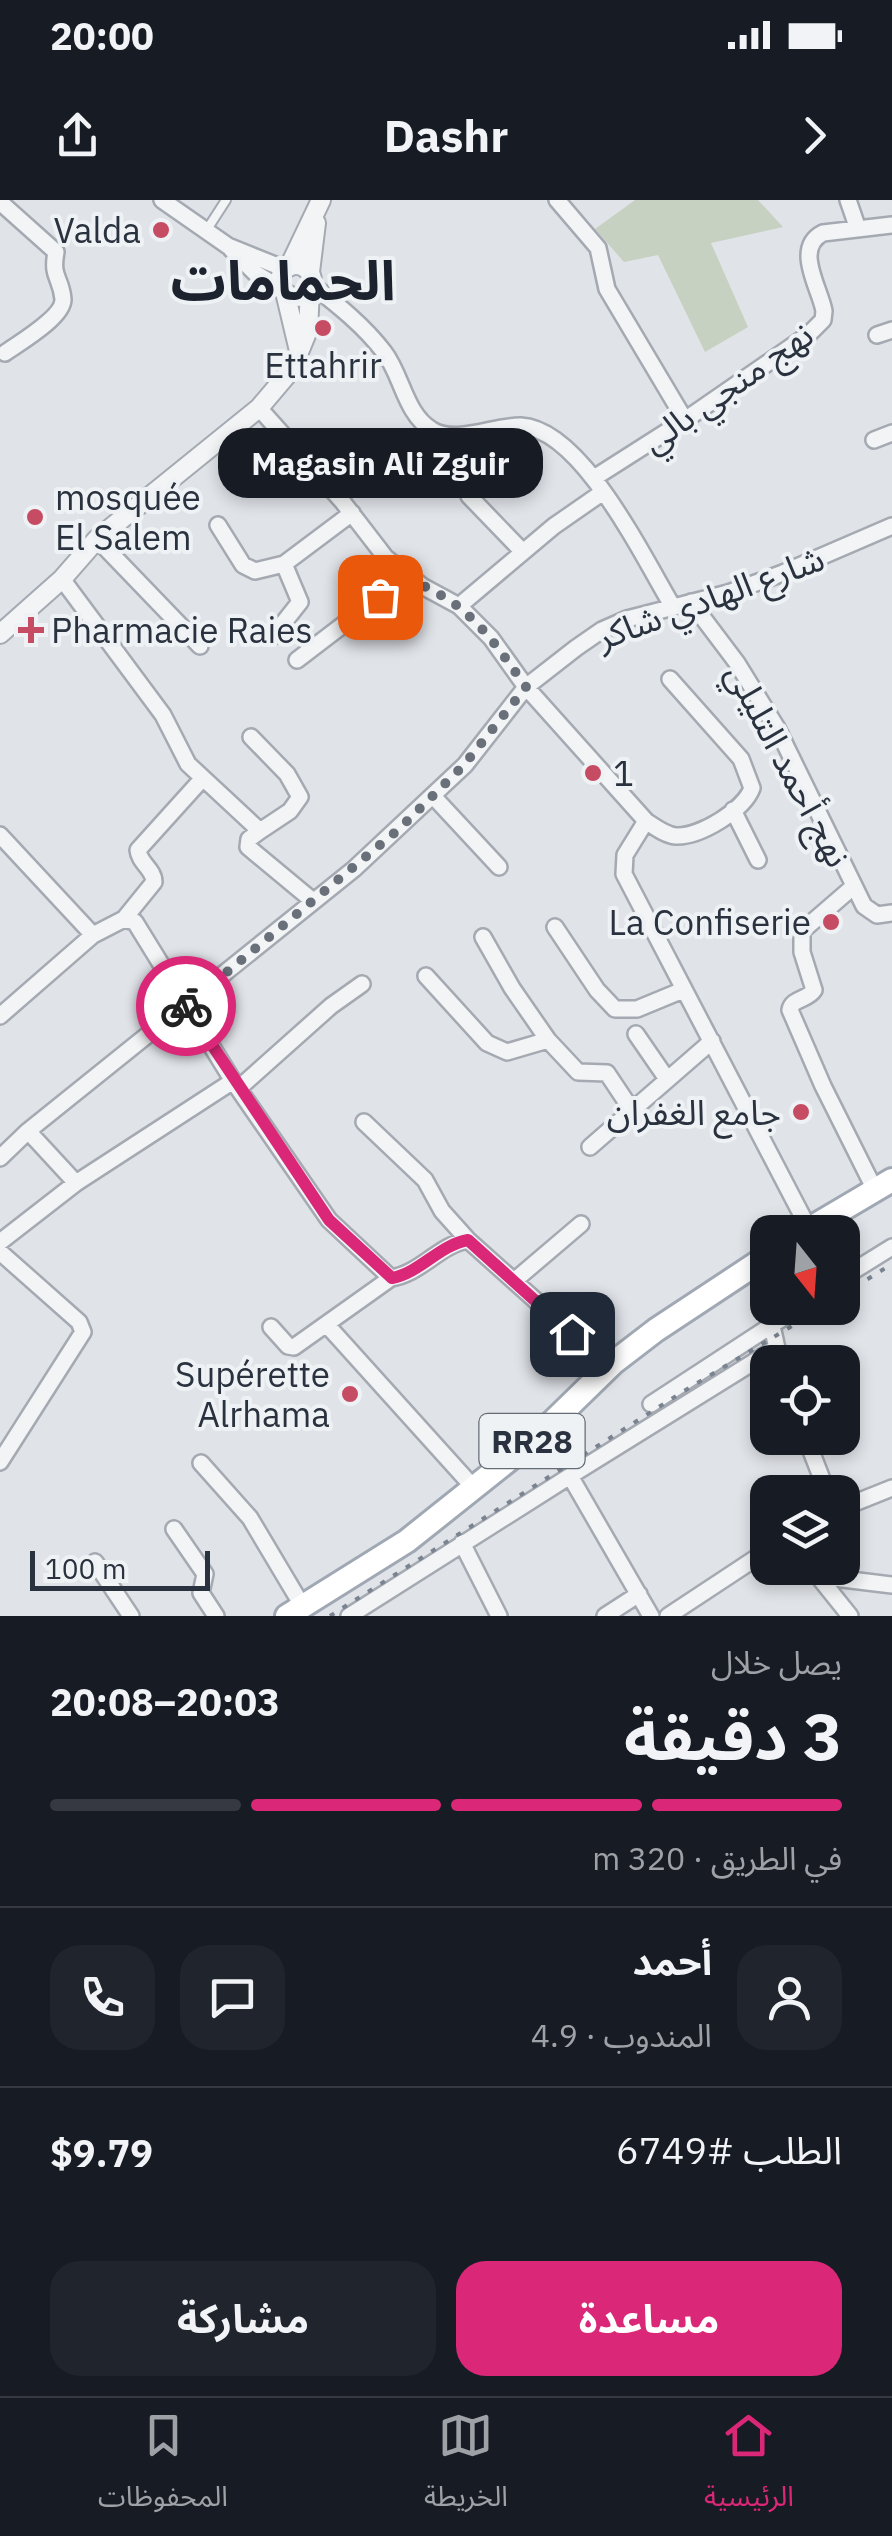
<!DOCTYPE html>
<html lang="ar">
<meta charset="utf-8">
<style>
:root{--surface:#171b24;--page:#20242c;--text:#f1f3f6;--muted:#9ea1a6;--line:#363941;--accent:#db2777}
body{margin:0;font-family:"IBM Plex Sans","Noto Sans Arabic",sans-serif;background:var(--page);color:var(--text);direction:rtl;height:100vh;display:flex;flex-direction:column;font-size:38px;white-space:nowrap}
*{box-sizing:border-box;margin:0}
p{font-size:32px;color:var(--muted)}
.icon{flex:none;width:55px;height:55px;fill:none;stroke:currentColor;stroke-width:2;stroke-linecap:round;stroke-linejoin:round}
.map{position:relative;height:1416px;overflow:hidden;direction:ltr}
.details{display:flex;flex-direction:column;background:var(--surface);flex:1}
.details>*{flex:none}
.needle{width:65px;rotate:163deg}
.tools{position:absolute;left:750px;top:1015px;display:grid;gap:20px}
.tools a{display:grid;place-items:center;width:110px;height:110px;border-radius:20px;background:var(--surface);box-shadow:0 5px 15px #0003;font-size:50px}
.scale{position:absolute;left:30px;bottom:25px;width:180px;box-sizing:border-box;padding-left:10px;border:5px solid #29323e;border-top:0;font-size:28px;line-height:35px;white-space:nowrap;color:#29323e;-webkit-text-stroke:8px #eff2f5;paint-order:stroke}
.pin{position:absolute;display:grid;place-items:center;width:85px;height:85px;color:#fff;margin:-42px;border-radius:20px;box-shadow:0 5px 15px #0006}
.courier{position:absolute;display:grid;place-items:center;width:100px;height:100px;margin:-50px;border:8px solid #db2777;border-radius:50%;background:#fff;color:#222;box-shadow:0 2px 12px #0007}
.bubble{position:absolute;height:70px;border-radius:30px;background:var(--surface);box-shadow:0 5px 15px #0003;font-size:32px;font-weight:700;line-height:70px;text-align:center;direction:rtl}
.head em{font-style:normal;font-weight:700}
.head div{display:flex;flex-direction:column-reverse}
.head{display:flex;align-items:center;justify-content:space-between;height:170px;padding:0 50px}
h1{font-size:65px;font-weight:700;line-height:75px}
.bar{display:grid;grid-template-columns:repeat(4,1fr);gap:15px 10px;align-content:center;height:120px;padding:0 50px}
.bar i{height:12px;border-radius:8px;background:var(--line)}
.bar .current{background:var(--accent)}
.bar p{grid-column:span 4}
.line{display:flex;align-items:center;gap:25px;padding:0 50px;border-top:2px solid var(--line)}
.line div{flex:1}
.round{display:grid;place-items:center;flex:none;width:105px;height:105px;border-radius:30px;background:var(--page)}
.cta{display:flex;gap:20px;margin-top:auto;padding:20px 50px}
.cta a{flex:1;height:115px;border-radius:30px;background:var(--accent);color:#fff;font-size:40px;font-weight:700;line-height:115px;text-align:center}
.cta a+a{background:var(--page);color:var(--text)}
.status{display:flex;justify-content:space-between;align-items:center;height:70px;padding:0 50px;background:var(--surface);direction:ltr}
.status svg{height:28px;fill:currentColor}
header{display:flex;justify-content:space-between;align-items:center;height:130px;padding:0 50px;background:var(--surface);font-size:45px;font-weight:700}
.tab-bar{display:flex;justify-content:space-around;align-items:center;height:140px;border-top:2px solid var(--line);background:var(--surface);font-size:28px;color:var(--muted)}
.tab-bar a{display:grid;justify-items:center;gap:5px}
.tab-bar .current{color:var(--accent)}
.map>svg:first-child{display:block}
.green{fill:#c6d1c1}
.lines{fill:none;stroke-linecap:round;stroke-linejoin:round}
.service-casing{stroke:#a5aab2;stroke-width:12}
.minor-casing{stroke:#a5aab2;stroke-width:20}
.tertiary-casing{stroke:#a5aab2;stroke-width:22}
.primary-casing{stroke:#a0a8b3;stroke-width:28}
.service{stroke:#f2f4f6;stroke-width:8}
.minor{stroke:#f2f4f6;stroke-width:15}
.tertiary{stroke:#f2f4f6;stroke-width:18}
.primary{stroke:#fff;stroke-width:22}
.rail{stroke:#7a8390;stroke-width:4;stroke-dasharray:5 10;stroke-linecap:butt}
.done{stroke:#69707a;stroke-width:10;stroke-dasharray:0 18}
.route{stroke:#db2777;stroke-width:12}
.poi-dot{fill:#c54c62;stroke:#eff2f5;stroke-width:4}
.labels{text-anchor:middle;dominant-baseline:central;stroke-width:8;stroke-linejoin:round;paint-order:stroke}
.shield{fill:#eff2f5;stroke:#646c75;stroke-width:2.5}
.shield-label{font-size:32px;font-weight:bold;fill:#29323e}
.poi-label{font-size:35px;fill:#29323e;stroke:#eff2f5;text-anchor:end}
.street-label{font-size:35px;fill:#29323e;stroke:#eff2f5}
.town-label{font-size:55px;font-weight:bold;fill:#1c232f;stroke:#eff2f5}
</style>
<div class="status"><b>20:00</b><svg viewBox="0 0 49 12"><path d="M0 12V9h3v3zM5 12V6h3v6zM10 12V3h3v9zM15 12V0h3v12zM26 1h20v11H26zM47 4h2v5h-2z"/></svg></div>
<header><svg class="icon" aria-label="forward" viewBox="0 0 24 24"><path d="M9 5l7 7-7 7"/></svg>Dashr<svg class="icon" aria-label="share" viewBox="0 0 24 24"><path d="M12 15V3M7 8l5-5 5 5M5 13v7h14v-7"/></svg></header>
<div class="map">
<svg width="892" height="1416" viewBox="0 0 892 1416">
<rect width="100%" height="100%" fill="#e0e3e8"/>
<!-- green -->
<path class="green" d="M635,0h123l25,27 -72,16 37,84 -43,25 -47,-97 -34,7 -29,-33z"/>
<g class="lines">
<!-- service casing -->
<g class="service-casing">
<path id="service" d="M206,31l20,-31"/>
</g>
<!-- minor casing -->
<g class="minor-casing">
<path id="minor" d="M162,0l66,46 57,23
M557,0l41,48 9,41 78,131
M848,0l10,29
M0,2l56,50c-5,26 5,25 7,47 1,18 -44,44 -58,54
M231,49l24,24 28,17
M312,85c26,20 52,41 72,67 18,23 21,62 48,78 24,15 63,-5 89,-4 61,3 123,133 152,181
M877,135l15,-5
M259,208l83,93 44,57 36,28 37,20 32,32 35,49 120,134 -21,34 -1,19 185,355
M874,240l18,-7
M594,278l91,-58 123,-85 15,-15 1,-9c-4,-23 -31,-63 -1,-78l69,-8
M469,296l53,55
M218,325l25,40 12,6 29,-7 68,-51
M97,339l103,107
M62,379l101,136 25,49 72,67 -11,8 -1,8 65,54
M691,402l46,61 40,65 87,178 13,9 15,-2
M459,406l95,-80 49,-34
M273,436l27,-34 -16,-38
M297,460l110,-84
M251,537l36,37 13,23 -10,14 -30,20
M433,596l66,71
M733,610l25,50
M646,621c9,6 19,14 30,15 24,1 68,-26 76,-48l-11,-29 -71,-80
M0,635l93,100
M854,686l-52,45v21l12,38c-6,10 -22,8 -24,20l33,76 51,102
M124,719l30,-37c0,-13 -15,-19 -16,-32l65,-72
M555,727l42,63 18,19h22l46,-19
M483,737l29,51 36,52
M426,776l61,67 20,9 41,-12 30,32 29,1 24,36
M0,816l93,-81 31,-16 11,3 98,159 96,139 62,58c29,-4 48,-33 77,-38l104,93 41,30
M636,834l31,45
M239,888l92,-82 31,-22
M364,922l61,58 17,31 26,29
M28,931l48,52
M590,947l122,-106
M0,958l28,-27 326,-262 111,-104 61,-78 50,-39 26,-18 25,-11 101,-26 55,-20 109,-47
M0,1042l76,-59 157,-102
M0,1052l79,70 4,10 -83,130
M758,1062l10,43
M842,1078l50,-31
M514,1081l67,-57
M768,1108l12,54
M327,1125l147,163
M271,1127l17,19 6,1 97,-69
M651,1204l147,-96
M806,1238l21,54
M201,1263l49,55 53,89
M842,1308l50,-20
M174,1329l31,45 -4,19 15,23
M462,1343l37,73
M95,1362l36,54
M806,1368l12,8 74,9
M818,1376l32,40
M349,1416l221,-140
M605,1416l34,-22
M651,1416l-81,-140 206,-128
M668,1416l100,-66"/>
</g>
<!-- tertiary casing -->
<g class="tertiary-casing">
<path id="tertiary" d="M280 81a16 16 0 1 1 32 0a16 16 0 1 1-32 0Z
M289,67l32,-67
M310,72l6,-49
M285,92l14,59
M0,434l62,-55 35,-40 162,-131 33,-39 16,-39 2,-40"/>
</g>
<!-- primary casing -->
<g class="primary-casing">
<path id="primary" d="M804,1032l88,-52
M287,1416l120,-75 128,-102 78,-76 43,-33 112,-74"/>
</g>
<!-- service -->
<use href="#service" class="service"/>
<!-- minor -->
<use href="#minor" class="minor"/>
<!-- tertiary -->
<use href="#tertiary" class="tertiary"/>
<!-- primary -->
<use href="#primary" class="primary"/>
<!-- rail -->
<path class="rail" d="M842,1095l50,-31
M330,1416l354,-225 138,-83"/>
</g>
<g class="lines">
<!-- done -->
<path class="done" d="M186,806l212,-176 66,-65 62,-78c-20,-28 -38,-56 -65,-78 -16,-14 -36,-21 -54,-33l-27,21"/>
<!-- route -->
<path class="route" d="M186,806l143,214 63,58c28,-5 47,-33 76,-38l104,94"/>
</g>
<!-- markers -->
<g class="poi-dot">
<circle cx="161" cy="30" r="10"/>
<circle cx="323" cy="128" r="10"/>
<circle cx="35" cy="317" r="10"/>
<path d="M26 415h10v10h10v10h-10v10h-10v-10h-10v-10h10z"/>
<circle cx="593" cy="573" r="10"/>
<circle cx="831" cy="722" r="10"/>
<circle cx="801" cy="912" r="10"/>
<circle cx="350" cy="1194" r="10"/>
</g>
<g class="labels">
<!-- shield labels -->
<rect class="shield" x="479.5" y="1214" width="105" height="54" rx="8"/>
<g class="shield-label">
<text x="532" y="1241">RR28</text>
</g>
<!-- poi labels -->
<g class="poi-label">
<text x="141" y="30">Valda</text>
<text x="323" y="165" text-anchor="middle">Ettahrir</text>
<text x="55" y="297" text-anchor="start">mosquée<tspan x="55" dy="40">El Salem</tspan></text>
<text x="51" y="430" text-anchor="start">Pharmacie Raies</text>
<text x="613" y="573" text-anchor="start">1</text>
<text x="811" y="722">La Confiserie</text>
<text x="781" y="912">جامع الغفران</text>
<text x="330" y="1174">Supérette<tspan x="330" dy="40">Alrhama</tspan></text>
</g>
<!-- street labels -->
<g class="street-label">
<text transform="translate(727 187) rotate(-35)">نهج منجي بالي</text>
<text transform="translate(710 397) rotate(-20)">شارع الهادي شاكر</text>
<text transform="translate(789 565) rotate(62)">نهج أحمد التليلي</text>
</g>
<!-- town labels -->
<g class="town-label">
<text x="283" y="79">الحمامات</text>
</g>
</g>
</svg>
<div class="tools">
<a><svg class="needle" viewBox="-14 -14 28 28"><path d="M0-13l5 13h-10z" fill="#e53935"/><path d="M0 13l5-13h-10z" fill="#9ea1a6"/></svg></a>
<a><svg class="icon" aria-label="locate" viewBox="0 0 24 24"><circle cx="12" cy="12" r="6"/><path d="M12 2v4M12 18v4M2 12h4M18 12h4"/></svg></a>
<a><svg class="icon" aria-label="layers" viewBox="0 0 24 24"><path d="M12 4l9 5-9 5-9-5zM3 14l9 5 9-5"/></svg></a>
</div>
<div class="scale">100 m</div>
<div class="pin" style="left:380px;top:397px;background:#ea580c"><svg class="icon" aria-label="bag" viewBox="0 0 24 24"><path d="M5 8h14l-1 12H6zM9 8a3 3 0 0 1 6 0"/></svg></div>
<div class="pin" style="left:572px;top:1134px;background:#1f2937"><svg class="icon" aria-label="home" viewBox="0 0 24 24"><path d="M3 11l9-7 9 7M6 9v11h12V9"/></svg></div>
<div class="courier" style="left:186px;top:806px"><svg class="icon" aria-label="bike" viewBox="0 0 24 24"><circle cx="6" cy="16" r="4"/><circle cx="18" cy="16" r="4"/><path d="M6 16l4-8h5l3 8M10 8l3 8H6M13 5h3"/></svg></div>
<div class="bubble" style="left:218px;top:228px;width:325px">Magasin Ali Zguir</div>
</div>
<section class="details">
<div class="head"><div><h1>3 دقيقة</h1><p>يصل خلال</p></div><em>20:03–20:08</em></div>
<div class="bar"><i class="current"></i><i class="current"></i><i class="current"></i><i></i><p>في الطريق · 320 m</p></div>
<div class="line" style="height:180px"><a class="round"><svg class="icon" aria-label="person" viewBox="0 0 24 24"><circle cx="12" cy="8" r="4"/><path d="M4 21q1-7 8-7t8 7"/></svg></a><div><b>أحمد</b><p>المندوب · 4.9</p></div><a class="round"><svg class="icon" aria-label="chat" viewBox="0 0 24 24"><path d="M4 5h16v11H9l-5 4z"/></svg></a><a class="round"><svg class="icon" aria-label="phone" viewBox="0 0 24 24"><path d="M5 4h4l2 5-3 2q2 4 5 5l2-3 5 2v4C11 20 4 13 5 4z"/></svg></a></div>
<div class="line" style="height:130px"><div>الطلب #6749</div><b>$9.79</b></div>
<div class="cta"><a>مساعدة</a><a>مشاركة</a></div>
</section>
<nav class="tab-bar">
<a class="current"><svg class="icon" aria-label="home" viewBox="0 0 24 24"><path d="M3 11l9-7 9 7M6 9v11h12V9"/></svg>الرئيسية</a>
<a><svg class="icon" aria-label="map" viewBox="0 0 24 24"><path d="M3 6l6-2 6 2 6-2v14l-6 2-6-2-6 2zM9 4v14M15 6v14"/></svg>الخريطة</a>
<a><svg class="icon" aria-label="saved" viewBox="0 0 24 24"><path d="M7 4h10v16l-5-4-5 4z"/></svg>المحفوظات</a>
</nav>
